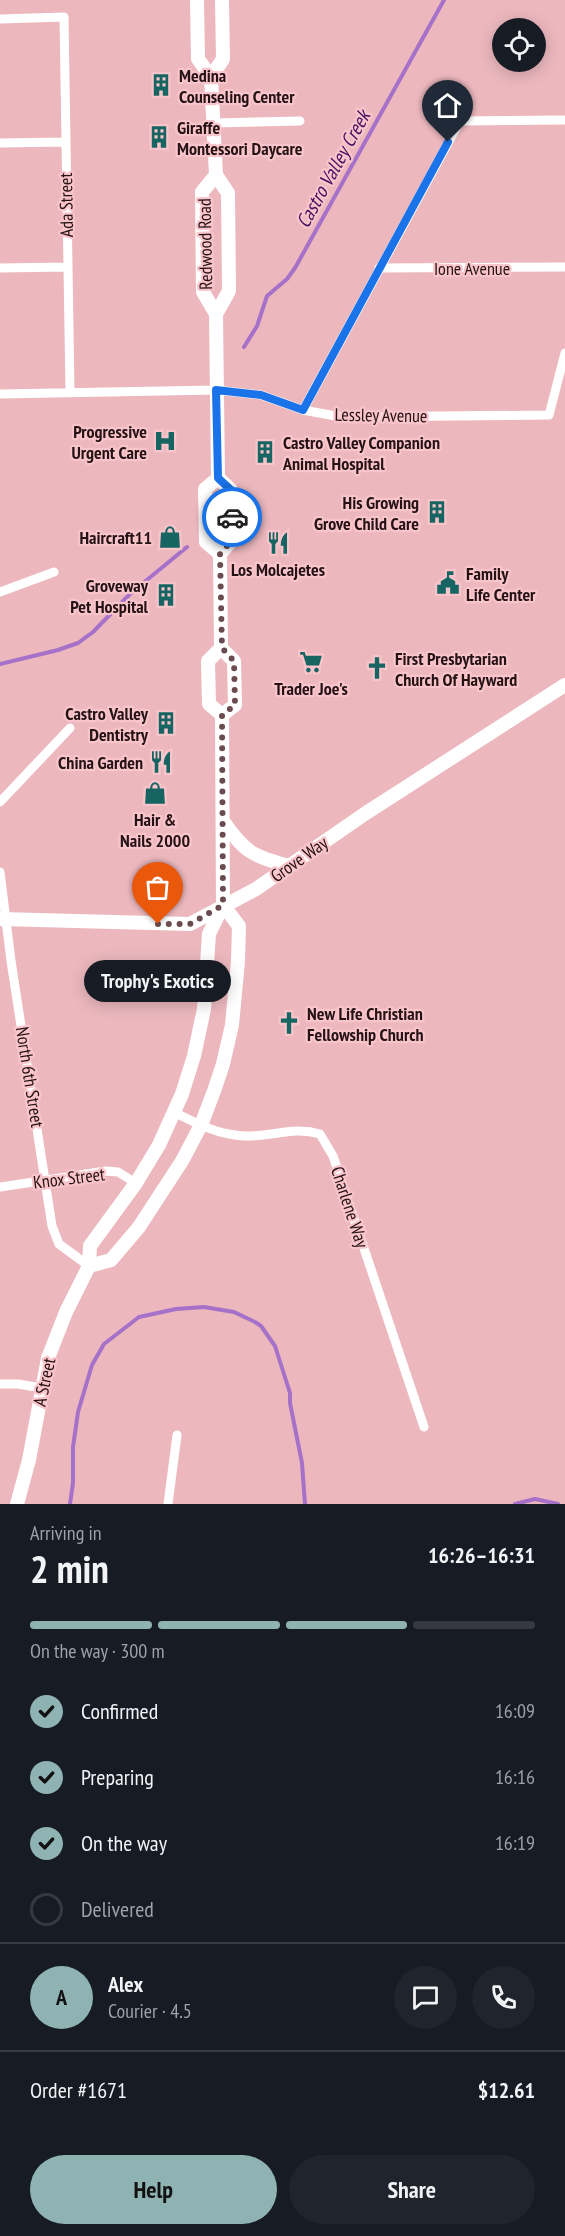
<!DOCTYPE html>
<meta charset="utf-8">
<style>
:root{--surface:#171b24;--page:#20242c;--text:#f1f3f6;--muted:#9ea1a6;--line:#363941;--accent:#8fb3b3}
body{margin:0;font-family:"PT Sans Narrow",sans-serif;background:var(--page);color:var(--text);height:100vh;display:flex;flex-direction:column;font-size:22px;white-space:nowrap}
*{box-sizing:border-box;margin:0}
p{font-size:20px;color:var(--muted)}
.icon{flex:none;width:33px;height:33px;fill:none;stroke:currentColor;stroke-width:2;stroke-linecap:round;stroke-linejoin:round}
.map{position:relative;height:1504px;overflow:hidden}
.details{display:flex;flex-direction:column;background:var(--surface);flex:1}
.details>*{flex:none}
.buttons{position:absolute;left:492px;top:18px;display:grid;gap:12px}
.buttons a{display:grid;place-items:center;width:54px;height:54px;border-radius:50%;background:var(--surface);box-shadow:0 3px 15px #0003;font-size:30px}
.pin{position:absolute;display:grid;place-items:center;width:51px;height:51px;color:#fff;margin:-62px -26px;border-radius:50% 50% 50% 0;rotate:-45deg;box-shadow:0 0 6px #0007}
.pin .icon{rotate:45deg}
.courier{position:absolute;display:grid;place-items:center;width:60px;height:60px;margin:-30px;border:4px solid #1a73e8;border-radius:50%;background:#fff;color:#222;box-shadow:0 2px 8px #0007}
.bubble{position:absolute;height:42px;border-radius:21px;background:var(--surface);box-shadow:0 3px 15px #0003;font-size:20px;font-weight:700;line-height:42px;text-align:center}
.summary em{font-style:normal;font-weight:700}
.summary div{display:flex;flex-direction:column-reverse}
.summary{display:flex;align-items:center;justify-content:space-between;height:102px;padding:0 30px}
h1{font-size:39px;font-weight:700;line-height:45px}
.bar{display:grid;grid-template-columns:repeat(4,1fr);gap:9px 6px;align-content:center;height:72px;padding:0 30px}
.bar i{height:8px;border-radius:4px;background:var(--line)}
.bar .current{background:var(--accent)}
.bar p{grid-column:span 4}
.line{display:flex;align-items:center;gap:15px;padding:0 30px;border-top:2px solid var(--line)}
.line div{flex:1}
.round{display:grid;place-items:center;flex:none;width:63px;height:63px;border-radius:32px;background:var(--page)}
ol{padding:0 30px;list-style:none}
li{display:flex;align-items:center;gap:18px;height:66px}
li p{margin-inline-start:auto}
li .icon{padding:6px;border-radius:50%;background:var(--accent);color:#111;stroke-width:4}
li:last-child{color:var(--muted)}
li i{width:33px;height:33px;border:3px solid var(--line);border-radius:50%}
.button{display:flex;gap:12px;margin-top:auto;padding:12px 30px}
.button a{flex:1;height:69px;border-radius:36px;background:var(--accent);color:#111;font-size:24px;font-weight:700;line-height:69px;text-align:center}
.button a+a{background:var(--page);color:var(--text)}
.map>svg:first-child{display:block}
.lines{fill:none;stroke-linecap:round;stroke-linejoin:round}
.stream{stroke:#a671c8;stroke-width:4}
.street{stroke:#fff;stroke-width:9}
.secondary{stroke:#fff;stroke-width:14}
.done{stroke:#6a4c50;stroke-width:6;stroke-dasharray:0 10.8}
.route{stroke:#1a73e8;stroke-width:8}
.labels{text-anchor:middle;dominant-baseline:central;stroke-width:4.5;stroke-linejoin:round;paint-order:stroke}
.poi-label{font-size:18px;font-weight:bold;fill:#241215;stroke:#f9c5cb;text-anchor:start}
.street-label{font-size:18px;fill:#241215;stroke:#f9c5cb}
.water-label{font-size:20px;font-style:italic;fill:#461161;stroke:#f9c5cb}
</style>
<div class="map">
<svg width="565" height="1504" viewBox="0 0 565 1504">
<rect width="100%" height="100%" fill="#ecb8be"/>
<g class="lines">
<!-- stream -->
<path class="stream" d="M244,347l13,-21 10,-30 20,-17 8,-11 149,-268
M0,664l58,-14 20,-7 15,-11 38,-39 56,-46
M70,1504l3,-21v-36l5,-35 14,-47 12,-21 35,-27 37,-8 28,-2 30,5 21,10 6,4 14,20 15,47v10l12,60 3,41
M515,1504l20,-5 23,5"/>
<!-- street -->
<path class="street" d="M0,19l64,-2 6,375
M214,123l86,-2
M0,143l66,-1
M0,268l67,-1
M379,268l186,-1
M0,394l216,-4 45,5 42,15 38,7 208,-2 16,-62
M303,410l157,-289 105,-1
M0,592l54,-20
M0,802l70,-74
M0,872l11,89 41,265 7,18 30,22
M174,1112c23,12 45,23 71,24 27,1 48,-10 75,-2l13,22 91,271
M0,1187l106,-16 12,1 18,11
M0,1384h18l24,4
M168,1504l9,-69"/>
<!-- secondary -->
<path class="secondary" d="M197,0l1,59 13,18 5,98 12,18 1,98 -13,23
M211,77l12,-18 -1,-59
M218,478l-13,11 1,53 14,12
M221,648l-13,13 1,43 13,11
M223,821c21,31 31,36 67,45
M0,919l190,5 66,-35 110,-76 199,-128
M89,1266l22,-6 28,-33 43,-66 19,-36 13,-34 9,-27 9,-39 6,-64 1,-35 -16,-21
M17,1504l12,-44 19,-102 18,-46 23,-46 1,-20 46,-63 23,-38 23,-51 12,-38 10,-47 5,-75 14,-29 -1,-190 13,-10 -1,-44 -13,-13 -1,-94 12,-14 -1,-50 -13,-12 -2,-164 -13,-22 -1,-100 14,-17"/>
</g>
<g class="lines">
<!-- done -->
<path class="done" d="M158,924h32l33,-19 -1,-190 13,-10 -1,-44 -12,-13 -2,-94 12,-14v-23"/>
<!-- route -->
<path class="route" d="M232,517l-1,-27 -13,-12 -2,-88 45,5 42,15 145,-268"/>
</g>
<!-- icons -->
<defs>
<g id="building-bare" transform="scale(1.8)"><path d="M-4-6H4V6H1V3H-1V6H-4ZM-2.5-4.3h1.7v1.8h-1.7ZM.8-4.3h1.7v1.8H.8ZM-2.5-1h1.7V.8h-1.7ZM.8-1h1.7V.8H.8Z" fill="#176562" stroke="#f9c5cb" stroke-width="2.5" paint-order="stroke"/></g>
<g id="hospital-bare" transform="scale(1.8)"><path d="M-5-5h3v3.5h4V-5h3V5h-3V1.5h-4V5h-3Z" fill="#176562" stroke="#f9c5cb" stroke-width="2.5" paint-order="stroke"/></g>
<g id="shop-bare" transform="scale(1.8)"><path d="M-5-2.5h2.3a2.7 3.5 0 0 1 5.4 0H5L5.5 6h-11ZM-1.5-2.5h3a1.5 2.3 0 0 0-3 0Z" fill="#176562" stroke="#f9c5cb" stroke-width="2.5" paint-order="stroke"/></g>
<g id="restaurant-bare" transform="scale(1.8)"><path d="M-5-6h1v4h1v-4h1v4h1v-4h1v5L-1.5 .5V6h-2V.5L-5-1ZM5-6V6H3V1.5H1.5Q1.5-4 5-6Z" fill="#176562" stroke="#f9c5cb" stroke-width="2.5" paint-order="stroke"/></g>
<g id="civic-bare" transform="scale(1.8)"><path d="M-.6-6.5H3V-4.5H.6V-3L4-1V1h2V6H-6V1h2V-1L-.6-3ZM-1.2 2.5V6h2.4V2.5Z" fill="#176562" stroke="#f9c5cb" stroke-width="2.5" paint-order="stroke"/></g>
<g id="supermarket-bare" transform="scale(1.8)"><path d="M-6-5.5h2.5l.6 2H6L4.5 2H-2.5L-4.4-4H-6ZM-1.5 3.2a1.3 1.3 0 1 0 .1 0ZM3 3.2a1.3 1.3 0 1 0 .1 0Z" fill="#176562" stroke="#f9c5cb" stroke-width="2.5" paint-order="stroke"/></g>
<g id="church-bare" transform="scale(1.8)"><path d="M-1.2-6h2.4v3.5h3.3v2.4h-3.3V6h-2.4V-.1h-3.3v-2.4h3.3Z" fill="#176562" stroke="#f9c5cb" stroke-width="2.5" paint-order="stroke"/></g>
</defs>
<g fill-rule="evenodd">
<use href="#building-bare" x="161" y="85"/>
<use href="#building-bare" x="159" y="137"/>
<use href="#hospital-bare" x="165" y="441"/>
<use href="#building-bare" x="265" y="452"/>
<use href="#building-bare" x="437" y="512"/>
<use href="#shop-bare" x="170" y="537"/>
<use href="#restaurant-bare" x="278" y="543"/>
<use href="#civic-bare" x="448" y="583"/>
<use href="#building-bare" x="166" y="595"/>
<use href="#supermarket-bare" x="311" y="662"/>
<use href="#church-bare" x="377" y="668"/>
<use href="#building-bare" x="166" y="723"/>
<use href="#restaurant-bare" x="161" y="762"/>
<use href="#shop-bare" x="155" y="793"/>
<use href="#church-bare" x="289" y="1023"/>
</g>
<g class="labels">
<!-- poi labels -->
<g class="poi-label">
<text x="179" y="75">Medina<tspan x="179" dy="21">Counseling Center</tspan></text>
<text x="177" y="127">Giraffe<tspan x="177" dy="21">Montessori Daycare</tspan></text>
<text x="147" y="431" text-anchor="end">Progressive<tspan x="147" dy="21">Urgent Care</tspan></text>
<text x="283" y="442">Castro Valley Companion<tspan x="283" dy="21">Animal Hospital</tspan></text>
<text x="419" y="502" text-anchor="end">His Growing<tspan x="419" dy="21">Grove Child Care</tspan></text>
<text x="152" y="537" text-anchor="end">Haircraft11</text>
<text x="278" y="569" text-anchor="middle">Los Molcajetes</text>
<text x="466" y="573">Family<tspan x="466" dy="21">Life Center</tspan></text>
<text x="148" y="585" text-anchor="end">Groveway<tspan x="148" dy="21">Pet Hospital</tspan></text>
<text x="395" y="658">First Presbytarian<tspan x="395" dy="21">Church Of Hayward</tspan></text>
<text x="311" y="688" text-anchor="middle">Trader Joe's</text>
<text x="148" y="713" text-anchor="end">Castro Valley<tspan x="148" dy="21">Dentistry</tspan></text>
<text x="143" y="762" text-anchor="end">China Garden</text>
<text x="155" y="819" text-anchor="middle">Hair &amp;<tspan x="155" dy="21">Nails 2000</tspan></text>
<text x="307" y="1013">New Life Christian<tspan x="307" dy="21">Fellowship Church</tspan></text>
</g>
<!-- street labels -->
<g class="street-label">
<text transform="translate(66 205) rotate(-91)">Ada Street</text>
<text transform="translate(205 244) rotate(-91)">Redwood Road</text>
<text x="472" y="268">Ione Avenue</text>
<text transform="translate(381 415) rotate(1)">Lessley Avenue</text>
<text transform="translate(299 859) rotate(-35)">Grove Way</text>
<text transform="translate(30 1077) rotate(81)">North 6th Street</text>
<text transform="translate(69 1178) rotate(-7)">Knox Street</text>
<text transform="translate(350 1207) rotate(72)">Charlene Way</text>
<text transform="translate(44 1382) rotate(-78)">A Street</text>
</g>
<!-- water labels -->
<g class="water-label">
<text transform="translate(333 169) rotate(-61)">Castro Valley Creek</text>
</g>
</g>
</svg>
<div class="buttons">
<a><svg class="icon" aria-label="locate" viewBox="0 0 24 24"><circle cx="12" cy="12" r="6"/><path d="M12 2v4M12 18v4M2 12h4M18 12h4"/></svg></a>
</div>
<div class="pin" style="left:158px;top:924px;background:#ea580c"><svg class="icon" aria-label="bag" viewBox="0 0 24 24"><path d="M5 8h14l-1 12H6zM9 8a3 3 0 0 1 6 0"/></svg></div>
<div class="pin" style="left:448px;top:142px;background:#1f2937"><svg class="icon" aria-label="home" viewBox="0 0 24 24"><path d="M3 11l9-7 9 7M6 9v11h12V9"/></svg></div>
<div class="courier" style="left:232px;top:517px"><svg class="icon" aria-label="car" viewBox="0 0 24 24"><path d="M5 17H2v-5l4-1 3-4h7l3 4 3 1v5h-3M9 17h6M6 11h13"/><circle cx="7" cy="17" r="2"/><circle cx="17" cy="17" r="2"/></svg></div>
<div class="bubble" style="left:84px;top:960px;width:147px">Trophy's Exotics</div>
</div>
<section class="details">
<div class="summary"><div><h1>2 min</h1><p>Arriving in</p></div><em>16:26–16:31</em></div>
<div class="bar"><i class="current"></i><i class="current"></i><i class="current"></i><i></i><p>On the way · 300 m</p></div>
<ol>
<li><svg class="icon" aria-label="check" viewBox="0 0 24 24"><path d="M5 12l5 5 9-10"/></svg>Confirmed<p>16:09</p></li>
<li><svg class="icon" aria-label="check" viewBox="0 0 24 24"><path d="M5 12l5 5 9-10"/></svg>Preparing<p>16:16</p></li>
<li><svg class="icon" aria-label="check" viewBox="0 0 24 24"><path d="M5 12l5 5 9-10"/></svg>On the way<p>16:19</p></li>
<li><i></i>Delivered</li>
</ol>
<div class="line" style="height:108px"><b class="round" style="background:var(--accent);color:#111">A</b><div><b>Alex</b><p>Courier · 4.5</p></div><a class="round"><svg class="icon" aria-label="chat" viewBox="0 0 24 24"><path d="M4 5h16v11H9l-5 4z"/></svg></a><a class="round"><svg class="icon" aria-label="phone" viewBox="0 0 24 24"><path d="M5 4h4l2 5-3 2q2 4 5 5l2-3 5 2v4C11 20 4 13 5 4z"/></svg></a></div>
<div class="line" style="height:78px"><div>Order #1671</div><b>$12.61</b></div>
<div class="button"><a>Help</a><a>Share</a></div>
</section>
